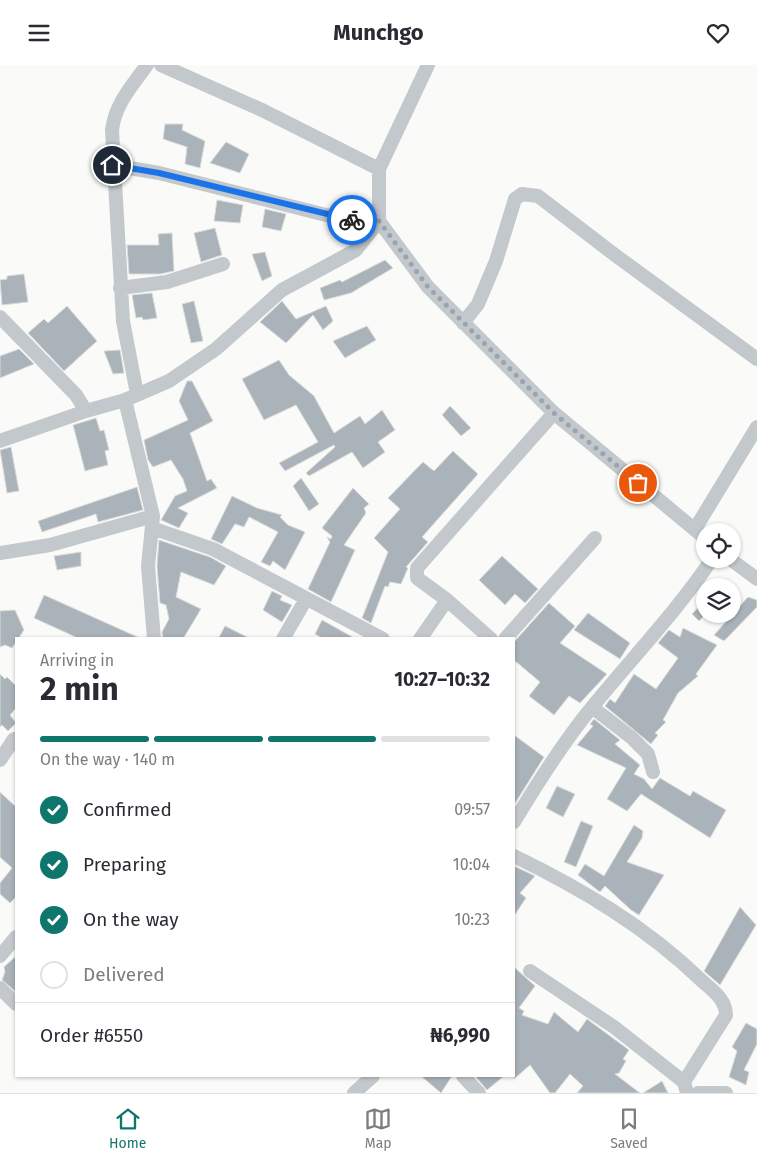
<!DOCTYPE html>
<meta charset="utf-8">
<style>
:root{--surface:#fff;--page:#f2f2f3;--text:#2b2b33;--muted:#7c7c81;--line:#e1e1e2;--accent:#0f766e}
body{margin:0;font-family:"Fira Sans",sans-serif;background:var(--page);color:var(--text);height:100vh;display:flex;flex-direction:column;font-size:19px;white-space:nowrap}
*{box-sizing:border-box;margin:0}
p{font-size:16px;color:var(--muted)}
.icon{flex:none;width:28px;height:28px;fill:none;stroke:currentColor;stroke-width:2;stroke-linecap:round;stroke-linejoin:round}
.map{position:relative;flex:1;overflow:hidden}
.panel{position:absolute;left:15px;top:572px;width:500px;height:440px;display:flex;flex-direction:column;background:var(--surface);border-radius:0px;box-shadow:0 1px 4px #0004}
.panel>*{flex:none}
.buttons{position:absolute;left:696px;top:458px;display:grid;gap:10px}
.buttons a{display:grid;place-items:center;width:45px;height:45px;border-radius:50%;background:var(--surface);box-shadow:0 1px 4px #0004;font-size:25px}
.pin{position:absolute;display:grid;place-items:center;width:42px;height:42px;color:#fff;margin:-21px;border:2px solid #fff;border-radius:50%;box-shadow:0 1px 5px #0007}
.courier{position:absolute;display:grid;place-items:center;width:50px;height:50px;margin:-25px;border:4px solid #1a73e8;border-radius:50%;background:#fff;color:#222;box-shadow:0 1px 6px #0007}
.summary em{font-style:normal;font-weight:700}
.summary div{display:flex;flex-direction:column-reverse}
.summary{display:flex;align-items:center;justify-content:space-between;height:85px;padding:0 25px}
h1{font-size:32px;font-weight:700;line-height:38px}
.bar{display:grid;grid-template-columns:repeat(4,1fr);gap:8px 5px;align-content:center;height:60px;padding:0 25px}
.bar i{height:6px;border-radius:4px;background:var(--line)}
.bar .active{background:var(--accent)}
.bar p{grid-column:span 4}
.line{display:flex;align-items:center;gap:12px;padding:0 25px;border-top:1px solid var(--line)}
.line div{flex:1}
ol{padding:0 25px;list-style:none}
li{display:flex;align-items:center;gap:15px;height:55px}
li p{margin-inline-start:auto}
li .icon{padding:5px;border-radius:50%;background:var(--accent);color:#fff;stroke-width:4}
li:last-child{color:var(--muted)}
li i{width:28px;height:28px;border:2px solid var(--line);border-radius:50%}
header{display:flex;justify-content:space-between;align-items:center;height:65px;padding:0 25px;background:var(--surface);font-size:22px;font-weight:700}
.dock{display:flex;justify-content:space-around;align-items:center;height:70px;border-top:1px solid var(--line);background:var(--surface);font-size:14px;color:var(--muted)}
.dock a{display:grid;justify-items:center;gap:2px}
.dock .active{color:var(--accent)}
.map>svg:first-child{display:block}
.building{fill:#aab3b9;stroke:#dcdcda}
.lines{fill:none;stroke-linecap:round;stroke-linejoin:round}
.minor{stroke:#c3c8cc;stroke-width:14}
.done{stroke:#99a4ac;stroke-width:5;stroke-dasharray:0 9}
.route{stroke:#1a73e8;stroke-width:6}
</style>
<header><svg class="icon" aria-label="menu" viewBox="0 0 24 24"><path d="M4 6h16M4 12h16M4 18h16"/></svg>Munchgo<svg class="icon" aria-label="heart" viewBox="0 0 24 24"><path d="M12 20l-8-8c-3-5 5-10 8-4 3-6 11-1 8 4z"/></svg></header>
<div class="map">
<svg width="757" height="1028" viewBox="0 0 757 1028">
<rect width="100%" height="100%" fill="#fafaf8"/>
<!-- building -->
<path class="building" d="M165,59h18l-1,6 23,11 -5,27 -15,-4 2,-17 -24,-8z
M226,77l23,12 -9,19 -30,-10z
M217,135l26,5 -3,18 -26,-2z
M265,144l21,5 -5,17 -19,-4z
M215,163l7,27 -21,7 -7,-29z
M172,168l2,38 -14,3h-31l-2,-29h32l-1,-11z
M265,187l7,24 -10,5 -10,-27z
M385,195l8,8 -42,25 -27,7 -4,-12 20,-8 2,2z
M24,209l4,28 -26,3 -2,-25 7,-1v-3z
M152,228l5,25 -14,2 -1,-3 -6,1 -4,-23z
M194,236l9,40 -12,2 -9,-39z
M282,236l14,18 30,-13 7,15 -10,9 -10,-15 -27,28 -26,-21z
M67,241l30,35 -33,30 -36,-38 16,-14 4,4z
M367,261l9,14 -31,18 -12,-17z
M19,284l15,15 -34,14v-22z
M120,285l4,23 -11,1 -9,-23z
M279,295l10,15 25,21 20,37 26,-17 5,8 17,-14 13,20 -17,12 7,10 -22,16 -11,-16 -43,24 -3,-3 29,-26 -1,-2 -49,26 -6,-8 39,-21 -22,-37 -32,15 -22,-41z
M187,316h5l21,40 -23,12 17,48 4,-2 6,9 -39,20 10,5 -9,15 -18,-8 14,-24 12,-5 -4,-12 -12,-19 -18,7 -5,-7 -4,-20 44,-20 -9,-19z
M450,341l21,22 -10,8 -19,-21z
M96,353l4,13 4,-1 5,20 -4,1 3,14 -23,6 -12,-46z
M11,382l8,44 -12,2 -7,-43z
M453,386l25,23 -56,63 6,5 -22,25 2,1 -7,16 -11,-2 -2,5 -3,-1 -14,37 -9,-5 26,-66 -14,-14 26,-29 -12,-11 35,-36 11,9z
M301,413l18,26 -10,7 -16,-25z
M137,422l6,23 -45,12 -2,-8 -54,18 -4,-11z
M353,423l16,16 -5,4 2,5 -22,32 11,5 -24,52 -23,-13 22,-47 -3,-5 4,2 1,-3 -10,-8z
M232,431l25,12 25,7 -2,2 8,8 17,7 -20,38 -12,-9 -3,5 -9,-4 17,-30 -29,-15 -5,10 -9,-3 -13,20 -11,-5z
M159,475l51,17 16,9 -12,19 -33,-13 -5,25 25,12 -18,30h-20l-1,-7 7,-13 -3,-14 -6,-2 -3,-37z
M81,487v14l-24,4 -3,-14z
M502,491l36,33 -13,14 -10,-9 -10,11 -26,-25z
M272,526l10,5 -2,4 12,5 -10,17 -19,-12z
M44,530l98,44h-62l-46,-21z
M748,532l9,3v7l-33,34 -10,-6z
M705,535v15l-6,6 -7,-7z
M549,538l26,23 -15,17 47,31 -27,29 -11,-7 -15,19 -25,-19 11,-14 -26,-22v-18z
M15,545l9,20 -12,18 -7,-3 -5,2v-36z
M588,548l42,30 -10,16 -46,-29z
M322,555l34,19h-32l-9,-5z
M225,561l26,13h-33z
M683,563l34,17 -21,29 2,2 -20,17 -15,27 3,2 -11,11 3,2 -7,9 -46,-38 5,-7 5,4 19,-29 22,15 22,-31 -20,-15 11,-13 11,7z
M0,609l5,5 2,-2 9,9v22l-6,7 6,8 -8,8 -6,-6 -2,2z
M594,654l26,21 -5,4 25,21 -6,9 10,5 8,10 8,-11 30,18 3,-5 33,19 -16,28 -69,-44 -14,17 -20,-12 19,-31 -49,-23 16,-19 -3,-2z
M514,670l30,22 -30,48z
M557,721l18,8 -12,23 -17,-9z
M0,727l16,15v90l-6,6 -10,-9v-11l12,-15 -12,-11z
M581,756l12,5 -17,41 -12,-5z
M634,760l9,6 -1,7 -15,24 37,13 -25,40 -8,-5 -26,-24 -5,6 -22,-17 7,-11 19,12z
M514,801l21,10 -15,17 6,5 -12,18z
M740,842l16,18 -36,60 -16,-14z
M16,891v36l-14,-12 3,-8 -1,-5z
M514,902l21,19 -16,22 5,3 -2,4 26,9 6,-12 24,20 9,-13 42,31 -6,9 3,2 -7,12 -4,1 25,19h-63l6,-7 -13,-12 -15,19h-5l-20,-28 -16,14z
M746,958l11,6v15l-13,26 5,2 -3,13 -17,-8 8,-26 -5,-4z
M421,1011h31l-11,17z
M475,1011h29l-17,14z
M662,1016l6,12h-25z"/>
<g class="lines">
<!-- minor -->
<path class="minor" d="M161,0l103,46 115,58
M428,0l-49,104v52l49,66 126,126 151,125
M112,100l47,8 187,47 33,1
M120,223l47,-6 56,-18
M0,252l76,78 10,16 39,-11 44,-19 47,-32 66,-59 74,-40 23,-29
M463,258l15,-19 18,-43 19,-62 7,-5 16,2 77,59 142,104
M137,329l-14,-73 -11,-191c3,-26 20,-44 35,-65
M125,335l28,116 -5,50 6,73
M0,376l86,-30
M152,463l61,21 170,90
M695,464l62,-102
M0,488l50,-8 103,-29
M730,494l27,20
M283,574l23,-40
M420,574l27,-39
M491,574l-44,-39 -30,-22v-10l137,-155
M505,574l90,-101
M592,642l40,31 16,16 5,18
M0,695l14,-21
M514,757c24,-40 49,-80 79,-116 40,-49 84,-95 119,-147
M514,791c68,33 132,71 187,124 11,10 25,19 25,35l-42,67
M0,891l16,-19
M530,906l84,56 70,55 3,11
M0,923l16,16
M463,1011l16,17
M354,1028l19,-17
M698,1028h28"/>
</g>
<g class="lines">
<!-- done -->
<path class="done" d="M352,155l27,1 49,66 126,126 84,70"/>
<!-- route -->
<path class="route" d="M112,100l47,8 193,47"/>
</g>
</svg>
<div class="buttons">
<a><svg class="icon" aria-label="locate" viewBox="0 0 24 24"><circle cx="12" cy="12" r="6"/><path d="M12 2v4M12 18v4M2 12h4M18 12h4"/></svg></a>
<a><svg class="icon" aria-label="layers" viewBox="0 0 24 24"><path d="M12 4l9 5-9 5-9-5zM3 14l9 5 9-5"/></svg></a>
</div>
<div class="pin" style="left:638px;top:418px;background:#ea580c"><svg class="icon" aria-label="bag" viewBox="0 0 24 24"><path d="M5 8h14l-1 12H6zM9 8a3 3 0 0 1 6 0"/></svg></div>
<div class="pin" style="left:112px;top:100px;background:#1f2937"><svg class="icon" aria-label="home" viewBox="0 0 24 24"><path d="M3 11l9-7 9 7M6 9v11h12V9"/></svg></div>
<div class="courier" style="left:352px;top:155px"><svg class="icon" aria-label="bike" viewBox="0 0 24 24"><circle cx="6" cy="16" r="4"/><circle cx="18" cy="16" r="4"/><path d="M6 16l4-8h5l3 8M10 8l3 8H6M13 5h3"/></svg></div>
<section class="panel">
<div class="summary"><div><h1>2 min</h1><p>Arriving in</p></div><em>10:27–10:32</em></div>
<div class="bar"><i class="active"></i><i class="active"></i><i class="active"></i><i></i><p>On the way · 140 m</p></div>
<ol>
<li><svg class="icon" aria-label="check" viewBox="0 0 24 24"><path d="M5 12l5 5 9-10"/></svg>Confirmed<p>09:57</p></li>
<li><svg class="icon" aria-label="check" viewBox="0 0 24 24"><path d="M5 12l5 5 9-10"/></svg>Preparing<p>10:04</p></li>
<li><svg class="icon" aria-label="check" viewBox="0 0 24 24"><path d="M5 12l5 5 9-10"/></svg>On the way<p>10:23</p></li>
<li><i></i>Delivered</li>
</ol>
<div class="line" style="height:65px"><div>Order #6550</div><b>₦6,990</b></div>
</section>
</div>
<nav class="dock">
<a class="active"><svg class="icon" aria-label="home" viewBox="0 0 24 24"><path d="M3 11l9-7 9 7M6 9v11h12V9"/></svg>Home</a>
<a><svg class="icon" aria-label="map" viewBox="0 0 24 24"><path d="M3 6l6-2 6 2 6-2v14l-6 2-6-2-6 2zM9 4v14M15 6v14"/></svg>Map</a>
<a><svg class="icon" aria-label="saved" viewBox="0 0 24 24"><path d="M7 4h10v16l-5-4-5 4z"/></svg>Saved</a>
</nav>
